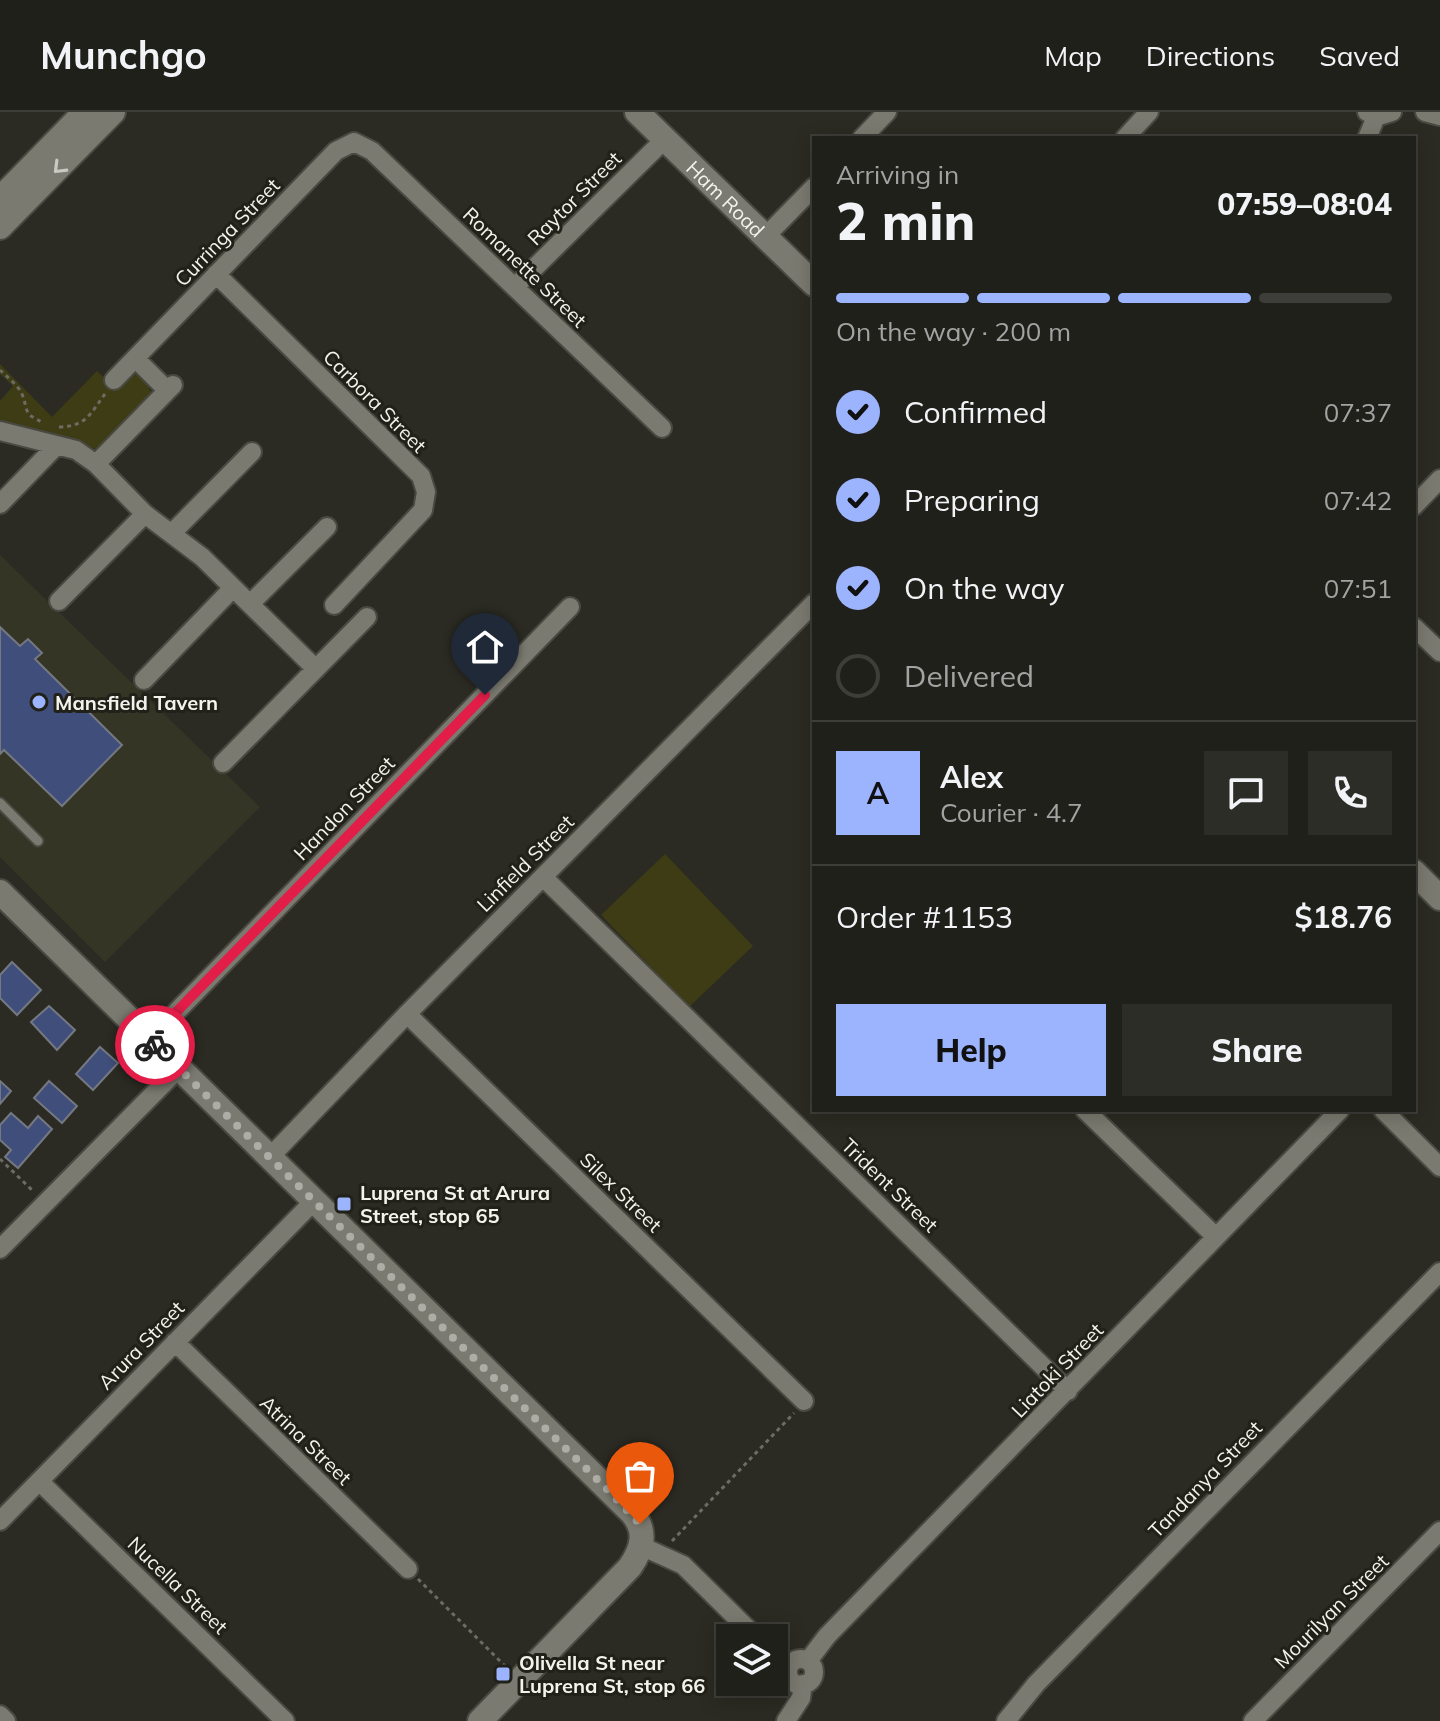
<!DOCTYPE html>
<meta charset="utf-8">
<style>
:root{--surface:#20201a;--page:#2d2d27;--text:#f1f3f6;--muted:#a2a3a2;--line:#3d3e39;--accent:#9bb4fd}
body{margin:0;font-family:Mulish,sans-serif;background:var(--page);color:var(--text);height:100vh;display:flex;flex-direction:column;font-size:30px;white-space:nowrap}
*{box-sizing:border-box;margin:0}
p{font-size:26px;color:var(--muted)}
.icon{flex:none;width:44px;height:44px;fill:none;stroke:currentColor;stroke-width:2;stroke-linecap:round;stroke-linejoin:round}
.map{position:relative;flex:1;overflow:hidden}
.sheet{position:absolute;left:812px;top:24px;width:604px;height:976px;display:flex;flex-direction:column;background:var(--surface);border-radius:0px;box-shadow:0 4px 20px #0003,0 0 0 2px var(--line)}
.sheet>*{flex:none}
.tools{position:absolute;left:716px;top:1512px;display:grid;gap:16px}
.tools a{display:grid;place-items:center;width:72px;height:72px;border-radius:0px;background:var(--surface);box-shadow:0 4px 20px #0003,0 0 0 2px var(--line);font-size:40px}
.pin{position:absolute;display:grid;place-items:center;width:68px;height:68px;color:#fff;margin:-82px -34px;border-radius:50% 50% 50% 0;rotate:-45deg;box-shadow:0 0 8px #0007}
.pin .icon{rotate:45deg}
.courier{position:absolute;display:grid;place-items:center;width:80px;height:80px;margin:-40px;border:6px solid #e11d48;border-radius:50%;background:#fff;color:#222;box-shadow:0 2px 10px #0007}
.overview em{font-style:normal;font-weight:800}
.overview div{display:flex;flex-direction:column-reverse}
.overview{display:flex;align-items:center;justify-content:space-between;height:136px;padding:0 24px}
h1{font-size:52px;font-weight:800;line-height:60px}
.bar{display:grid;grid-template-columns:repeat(4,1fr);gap:12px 8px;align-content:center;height:96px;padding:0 24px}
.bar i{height:10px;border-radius:6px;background:var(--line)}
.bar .current{background:var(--accent)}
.bar p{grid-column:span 4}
.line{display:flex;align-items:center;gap:20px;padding:0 24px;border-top:2px solid var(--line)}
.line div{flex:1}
.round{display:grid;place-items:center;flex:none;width:84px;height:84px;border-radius:0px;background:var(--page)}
ol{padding:0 24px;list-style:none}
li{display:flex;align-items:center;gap:24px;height:88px}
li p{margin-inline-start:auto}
li .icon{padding:8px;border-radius:50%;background:var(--accent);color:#111;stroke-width:4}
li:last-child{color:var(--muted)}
li i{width:44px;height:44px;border:4px solid var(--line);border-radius:50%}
.action{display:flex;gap:16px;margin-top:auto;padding:16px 24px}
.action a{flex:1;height:92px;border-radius:0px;background:var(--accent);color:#111;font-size:32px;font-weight:800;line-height:92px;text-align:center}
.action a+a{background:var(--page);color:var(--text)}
header{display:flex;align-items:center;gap:48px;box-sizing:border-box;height:112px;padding:0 40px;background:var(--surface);border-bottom:2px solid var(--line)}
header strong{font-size:38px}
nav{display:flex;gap:44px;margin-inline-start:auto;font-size:28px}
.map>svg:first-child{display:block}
.built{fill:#353526}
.green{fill:#3e3c14}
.building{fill:#404e7b;stroke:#747881;stroke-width:2}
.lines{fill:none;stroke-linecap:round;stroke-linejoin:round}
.service-casing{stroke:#494942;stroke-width:13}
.minor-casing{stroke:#494942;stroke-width:22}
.tertiary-casing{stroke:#494942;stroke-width:28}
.path{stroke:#6c6c65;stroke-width:3;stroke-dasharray:4 4;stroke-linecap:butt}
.service{stroke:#7a7a70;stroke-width:9}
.minor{stroke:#7a7a70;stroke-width:18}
.tertiary{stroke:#7a7a70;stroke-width:24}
.oneway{stroke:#c9c9c1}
.done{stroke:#adada6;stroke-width:8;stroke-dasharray:0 14.4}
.route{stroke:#e11d48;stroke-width:10}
.poi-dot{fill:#9bb4fd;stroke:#212119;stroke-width:3}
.labels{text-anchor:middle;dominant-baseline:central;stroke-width:6;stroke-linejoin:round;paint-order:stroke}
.street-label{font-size:20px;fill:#f3f3ed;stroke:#212119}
.poi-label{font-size:20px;font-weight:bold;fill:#f3f3ed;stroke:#212119;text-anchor:start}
</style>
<header>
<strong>Munchgo</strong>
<nav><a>Map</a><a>Directions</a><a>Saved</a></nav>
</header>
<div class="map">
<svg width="1440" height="1609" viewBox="0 0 1440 1609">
<rect width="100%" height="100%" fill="#2b2b23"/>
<!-- built -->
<path class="built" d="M0,443l260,252 -155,155 -105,-105z"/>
<!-- green -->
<path class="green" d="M0,252l52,53 45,-46 19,18 13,-14 6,-1 11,8 6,12 -55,56 -15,-8 -82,-21v-20l13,-15 -13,-12z
M665,742l88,92 -64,61 -88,-92z"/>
<!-- building -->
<path class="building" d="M0,515l20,19 8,-7 14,14 -7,6 87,86 -60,61 -58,-56 -4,4z
M12,850l29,28 -24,25 -17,-17v-23z
M49,894l26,24 -18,20 -26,-28z
M100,935l18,16 -25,27 -17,-16z
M0,969l11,10 -11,13z
M49,969l28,25 -15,17 -28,-25z
M11,1001l17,15 10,-12 14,13 -34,39 -13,-11 6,-7 -11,-10v-15z"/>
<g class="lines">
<!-- service casing -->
<g class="service-casing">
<path id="service" d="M0,691l38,38"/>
</g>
<!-- minor casing -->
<g class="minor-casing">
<path id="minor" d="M1367,0l9,5 16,-5
M1425,0l15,4
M862,26l25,-26
M1125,26l24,-26
M1367,26l9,-21
M765,125l49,-50
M216,162l205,202 5,16 -3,18 -89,95
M515,175l150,-148
M136,247l25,25
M114,268l222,-229 18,-9 18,9 290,277
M0,319l76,19 20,14 49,50 57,43 114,112
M96,352l77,-79
M0,392l57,-59
M1414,394l26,-27
M172,421l80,-81
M59,489l86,-87
M250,492l77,-77
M1414,515l26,25
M144,568l89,-92
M223,651l144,-146
M543,765l525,514
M407,902l397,387
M149,928l421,-433
M1085,998l130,126
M1383,998l57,57
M270,1045l137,-143 407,-411
M0,1137l179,-181
M175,1230l233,227
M39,1369l246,240
M0,1409l314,-320
M641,1434l42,19 74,73
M788 1560a13 13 0 1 1 26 0a13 13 0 1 1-26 0Z
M808,1549l19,-25 513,-526
M0,1603l6,6
M786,1609l15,-23 2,-14
M1006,1609l30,-37 404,-412
M1253,1609l187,-190"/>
</g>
<!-- tertiary casing -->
<g class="tertiary-casing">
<g id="tertiary">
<path id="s1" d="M637,0l177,172"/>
<path d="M0,87l85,-87"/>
<path d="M0,115l113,-115"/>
<path d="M1414,760l26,26"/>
<path d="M0,780l632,621c15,18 11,35 -2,54l-150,154"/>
</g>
</g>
<!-- path -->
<path class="path" d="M0,258c7,7 18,15 22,24 7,18 0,19 22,29
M59,315c28,-1 31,-13 46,-33
M0,1047l34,33
M672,1429l122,-128
M418,1467l88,88"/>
<!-- service -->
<use href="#service" class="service"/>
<!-- minor -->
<use href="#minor" class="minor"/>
<!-- tertiary -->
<use href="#tertiary" class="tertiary"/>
</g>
<!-- one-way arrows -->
<defs><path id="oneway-chevron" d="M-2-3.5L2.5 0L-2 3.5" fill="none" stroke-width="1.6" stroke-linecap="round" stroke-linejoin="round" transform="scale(2)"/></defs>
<use class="oneway" href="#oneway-chevron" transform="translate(59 56) rotate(135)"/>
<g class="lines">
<!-- done -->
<path class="done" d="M155,933l454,446 31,33"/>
<!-- route -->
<path class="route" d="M155,933l-6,-5 336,-345"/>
</g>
<!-- markers -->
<g class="poi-dot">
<circle cx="39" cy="590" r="8"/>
<rect x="336" y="1084" width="16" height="16" rx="4"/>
<rect x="495" y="1554" width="16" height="16" rx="4"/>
</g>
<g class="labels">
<!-- street labels -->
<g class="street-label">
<text transform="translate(574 86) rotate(-45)">Raytor Street</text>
<text stroke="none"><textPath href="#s1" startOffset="124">Ham Road</textPath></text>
<text transform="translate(227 120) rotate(-46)">Curringa Street</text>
<text transform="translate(525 155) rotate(44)">Romanette Street</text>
<text transform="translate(375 289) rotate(45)">Carbora Street</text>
<text transform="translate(344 696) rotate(-46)">Handon Street</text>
<text transform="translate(525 751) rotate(-45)">Linfield Street</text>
<text transform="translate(890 1073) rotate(44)">Trident Street</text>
<text transform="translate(621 1080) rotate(44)">Silex Street</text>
<text transform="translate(141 1233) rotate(-46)">Arura Street</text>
<text transform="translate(1057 1258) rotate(-46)">Liatoki Street</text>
<text transform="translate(306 1328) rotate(44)">Atrina Street</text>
<text transform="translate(1205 1367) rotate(-46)">Tandanya Street</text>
<text transform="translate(178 1473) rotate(44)">Nucella Street</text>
<text transform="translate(1331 1499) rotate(-45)">Mourilyan Street</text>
</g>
<!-- poi labels -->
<g class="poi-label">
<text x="55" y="590">Mansfield Tavern</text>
<text x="360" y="1080">Luprena St at Arura<tspan x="360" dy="23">Street, stop 65</tspan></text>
<text x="519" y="1550">Olivella St near<tspan x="519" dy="23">Luprena St, stop 66</tspan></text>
</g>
</g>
</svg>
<div class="tools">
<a><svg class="icon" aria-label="layers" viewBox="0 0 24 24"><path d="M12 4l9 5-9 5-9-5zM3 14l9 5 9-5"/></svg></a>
</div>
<div class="pin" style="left:640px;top:1412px;background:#ea580c"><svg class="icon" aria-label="bag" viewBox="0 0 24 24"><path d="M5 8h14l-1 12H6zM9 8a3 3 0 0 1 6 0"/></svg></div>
<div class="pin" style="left:485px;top:583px;background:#1f2937"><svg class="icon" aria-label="home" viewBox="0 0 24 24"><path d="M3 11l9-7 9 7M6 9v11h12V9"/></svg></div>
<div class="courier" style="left:155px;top:933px"><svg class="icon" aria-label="bike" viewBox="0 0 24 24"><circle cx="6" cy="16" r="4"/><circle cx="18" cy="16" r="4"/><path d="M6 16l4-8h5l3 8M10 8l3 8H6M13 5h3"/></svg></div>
<section class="sheet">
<div class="overview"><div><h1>2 min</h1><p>Arriving in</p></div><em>07:59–08:04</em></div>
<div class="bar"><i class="current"></i><i class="current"></i><i class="current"></i><i></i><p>On the way · 200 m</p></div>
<ol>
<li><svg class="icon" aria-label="check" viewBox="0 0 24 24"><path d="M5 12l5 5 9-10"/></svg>Confirmed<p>07:37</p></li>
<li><svg class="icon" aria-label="check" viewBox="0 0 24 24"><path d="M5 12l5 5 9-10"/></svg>Preparing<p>07:42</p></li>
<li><svg class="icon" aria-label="check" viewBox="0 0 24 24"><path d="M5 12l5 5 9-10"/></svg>On the way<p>07:51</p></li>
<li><i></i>Delivered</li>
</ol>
<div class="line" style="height:144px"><b class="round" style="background:var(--accent);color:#111">A</b><div><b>Alex</b><p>Courier · 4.7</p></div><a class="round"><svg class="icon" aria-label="chat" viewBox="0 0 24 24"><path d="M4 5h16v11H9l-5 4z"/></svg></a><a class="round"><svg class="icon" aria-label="phone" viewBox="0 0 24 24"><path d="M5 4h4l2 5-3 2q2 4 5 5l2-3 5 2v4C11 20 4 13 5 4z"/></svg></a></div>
<div class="line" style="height:104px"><div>Order #1153</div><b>$18.76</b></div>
<div class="action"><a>Help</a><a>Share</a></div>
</section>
</div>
